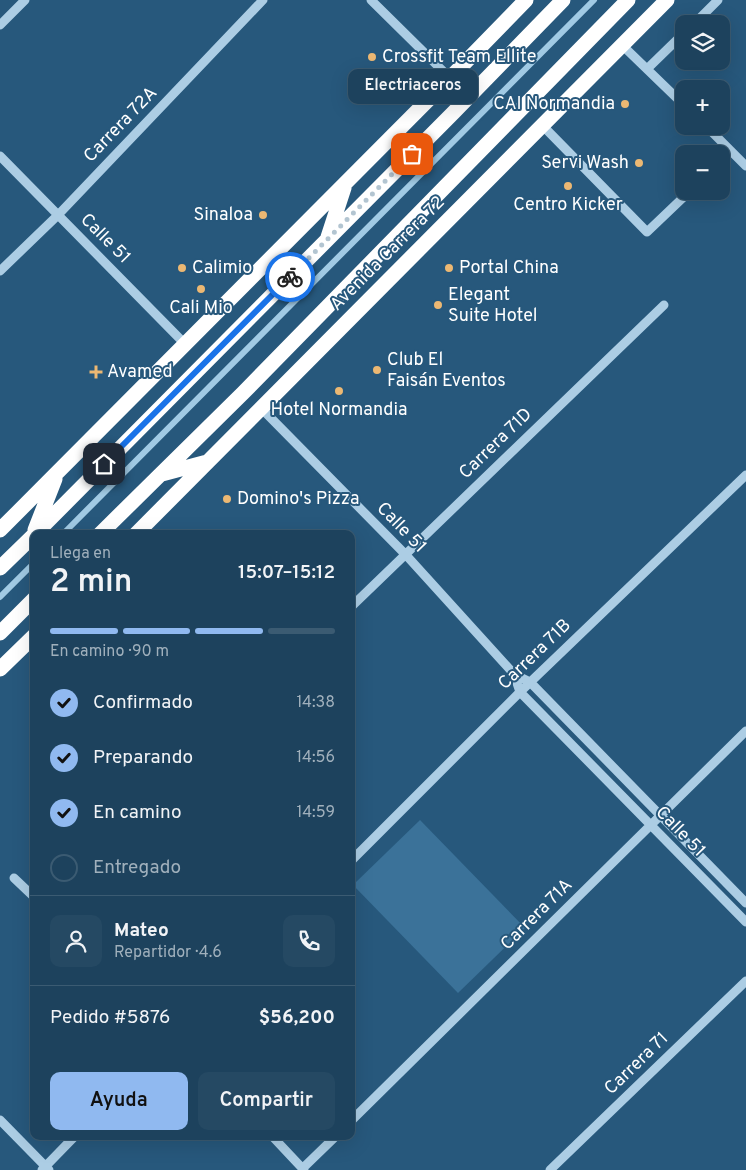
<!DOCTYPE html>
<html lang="es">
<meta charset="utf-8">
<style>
:root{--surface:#1d425d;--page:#254963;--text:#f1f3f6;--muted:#a0b0bc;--line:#3b5b72;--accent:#90b9f0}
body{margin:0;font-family:Overpass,sans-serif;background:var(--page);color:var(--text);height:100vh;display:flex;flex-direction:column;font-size:19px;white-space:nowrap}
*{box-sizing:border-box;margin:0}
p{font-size:16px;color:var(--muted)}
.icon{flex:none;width:28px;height:28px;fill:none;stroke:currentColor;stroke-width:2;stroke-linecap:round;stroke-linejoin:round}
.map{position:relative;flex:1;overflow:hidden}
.drawer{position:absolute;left:30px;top:530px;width:325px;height:610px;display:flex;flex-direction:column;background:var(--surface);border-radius:10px;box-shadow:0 5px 20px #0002,0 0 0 1px var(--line)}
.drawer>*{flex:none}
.fabs{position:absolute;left:675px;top:15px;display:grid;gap:10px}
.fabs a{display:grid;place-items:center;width:55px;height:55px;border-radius:10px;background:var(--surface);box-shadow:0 5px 20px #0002,0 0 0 1px var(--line);font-size:25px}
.pin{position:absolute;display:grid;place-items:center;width:42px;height:42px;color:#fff;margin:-21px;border-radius:10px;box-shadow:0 2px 8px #0006}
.courier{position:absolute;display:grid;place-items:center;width:50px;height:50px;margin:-25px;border:4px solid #1a73e8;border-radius:50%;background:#fff;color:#222;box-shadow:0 1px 6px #0007}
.bubble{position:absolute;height:35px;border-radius:10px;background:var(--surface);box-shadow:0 5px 20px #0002,0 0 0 1px var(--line);font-size:16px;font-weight:600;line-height:35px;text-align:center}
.summary em{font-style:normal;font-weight:600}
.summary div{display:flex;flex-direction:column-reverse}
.summary{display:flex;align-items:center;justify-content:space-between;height:85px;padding:0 20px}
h1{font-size:32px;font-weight:600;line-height:38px}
.bar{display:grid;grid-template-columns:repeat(4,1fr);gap:8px 5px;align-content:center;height:60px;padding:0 20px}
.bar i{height:6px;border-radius:4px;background:var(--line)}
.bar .current{background:var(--accent)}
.bar p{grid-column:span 4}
.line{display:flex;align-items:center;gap:12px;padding:0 20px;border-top:1px solid var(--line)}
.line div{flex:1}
.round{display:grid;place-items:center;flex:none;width:52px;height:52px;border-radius:10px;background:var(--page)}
ol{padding:0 20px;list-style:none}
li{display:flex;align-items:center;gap:15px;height:55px}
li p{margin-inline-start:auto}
li .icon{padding:5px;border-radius:50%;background:var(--accent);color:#111;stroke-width:4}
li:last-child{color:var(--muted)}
li i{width:28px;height:28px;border:2px solid var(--line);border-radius:50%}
.action{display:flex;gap:10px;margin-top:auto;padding:10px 20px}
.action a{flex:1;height:58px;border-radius:10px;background:var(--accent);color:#111;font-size:20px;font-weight:600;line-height:58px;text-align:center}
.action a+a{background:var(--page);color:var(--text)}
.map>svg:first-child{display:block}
.green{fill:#3b7299}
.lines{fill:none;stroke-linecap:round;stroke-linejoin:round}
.stream{stroke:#a1cae4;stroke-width:6}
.minor{stroke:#accde4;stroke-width:9}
.highway{stroke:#fff;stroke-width:15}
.done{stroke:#b3c5d1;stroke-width:5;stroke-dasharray:0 9}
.route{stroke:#1a73e8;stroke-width:6}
.poi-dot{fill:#ecb873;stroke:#27587c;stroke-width:2}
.labels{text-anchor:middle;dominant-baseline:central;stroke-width:4;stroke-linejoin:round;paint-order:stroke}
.poi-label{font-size:18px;fill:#fff;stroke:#27587c;text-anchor:start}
.street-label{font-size:18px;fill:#fff;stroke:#27587c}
</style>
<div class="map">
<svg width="746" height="1170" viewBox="0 0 746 1170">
<rect width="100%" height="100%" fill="#27587c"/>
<!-- green -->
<path class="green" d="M420,820l105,108 -67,65 -105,-108z"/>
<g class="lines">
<!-- stream -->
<path class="stream" d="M63,534l531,-534
M0,597l34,-34"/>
<!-- minor -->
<path class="minor" d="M371,0l79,78
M694,24l24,-24
M0,25l25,-25
M622,45l62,60
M647,69l37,-36
M542,125l105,107 43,-41
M706,126l40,40
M0,156l186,189
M721,161l10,-10
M0,271l58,-56 205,-215
M261,408l145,147 108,119 16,8 216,221
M351,607l313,-302
M514,674l6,18 226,230
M351,861l169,-169 226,-217
M14,878l20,19
M0,1120l49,50
M351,1121l395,-390
M272,1136l32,34
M303,1168l33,-32
M42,1170l33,-34
M550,1170l196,-189"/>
<!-- highway -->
<path class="highway" d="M328,237l16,-49
M162,474l45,-12
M0,530l450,-452 76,-78
M35,530l20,-51
M35,534l419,-422 109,-112
M100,534l143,-141 385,-393
M136,534l531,-534
M0,568l34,-33
M0,633l34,-34
M0,669l34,-33"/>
</g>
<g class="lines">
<!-- done -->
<path class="done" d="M290,277l122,-123"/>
<!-- route -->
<path class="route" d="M104,464l186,-187"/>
</g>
<!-- markers -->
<g class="poi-dot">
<circle cx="372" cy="57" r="5"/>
<circle cx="625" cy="104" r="5"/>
<circle cx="639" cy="163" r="5"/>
<circle cx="568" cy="186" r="5"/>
<circle cx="263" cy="215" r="5"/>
<circle cx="182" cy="268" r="5"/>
<circle cx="449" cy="268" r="5"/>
<circle cx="201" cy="289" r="5"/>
<circle cx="438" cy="305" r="5"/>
<circle cx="377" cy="370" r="5"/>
<path d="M93.5 364.5h5v5h5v5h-5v5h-5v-5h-5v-5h5z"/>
<circle cx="339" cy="391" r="5"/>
<circle cx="227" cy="499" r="5"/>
</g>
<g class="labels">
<!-- poi labels -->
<g class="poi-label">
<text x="382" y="57">Crossfit Team Ellite</text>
<text x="615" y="104" text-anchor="end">CAI Normandia</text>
<text x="629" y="163" text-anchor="end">Servi Wash</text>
<text x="568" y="205" text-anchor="middle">Centro Kicker</text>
<text x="253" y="215" text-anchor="end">Sinaloa</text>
<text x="192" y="268">Calimio</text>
<text x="459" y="268">Portal China</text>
<text x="448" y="295">Elegant<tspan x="448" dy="21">Suite Hotel</tspan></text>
<text x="201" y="308" text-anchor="middle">Cali Mio</text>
<text x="387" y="360">Club El<tspan x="387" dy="21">Faisán Eventos</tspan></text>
<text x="107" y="372">Avamed</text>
<text x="339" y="410" text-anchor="middle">Hotel Normandia</text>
<text x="237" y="499">Domino's Pizza</text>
</g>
<!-- street labels -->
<g class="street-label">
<text transform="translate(121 125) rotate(-46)">Carrera 72A</text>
<text transform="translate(105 239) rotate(45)">Calle 51</text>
<text transform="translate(388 254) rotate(-45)">Avenida Carrera 72</text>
<text transform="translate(496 444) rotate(-44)">Carrera 71D</text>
<text transform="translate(401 528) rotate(46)">Calle 51</text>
<text transform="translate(535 655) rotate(-44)">Carrera 71B</text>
<text transform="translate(680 832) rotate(46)">Calle 51</text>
<text transform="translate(537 915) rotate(-45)">Carrera 71A</text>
<text transform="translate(637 1064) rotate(-44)">Carrera 71</text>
</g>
</g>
</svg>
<div class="fabs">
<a><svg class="icon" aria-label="layers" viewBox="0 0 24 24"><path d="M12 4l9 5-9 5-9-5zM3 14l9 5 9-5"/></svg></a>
<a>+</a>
<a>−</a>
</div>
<div class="pin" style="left:412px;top:154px;background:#ea580c"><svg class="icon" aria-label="bag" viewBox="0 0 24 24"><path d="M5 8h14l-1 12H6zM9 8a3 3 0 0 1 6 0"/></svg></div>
<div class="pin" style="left:104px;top:464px;background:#1f2937"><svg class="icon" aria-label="home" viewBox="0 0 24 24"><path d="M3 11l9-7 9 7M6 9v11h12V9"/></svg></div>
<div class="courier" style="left:290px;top:277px"><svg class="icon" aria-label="bike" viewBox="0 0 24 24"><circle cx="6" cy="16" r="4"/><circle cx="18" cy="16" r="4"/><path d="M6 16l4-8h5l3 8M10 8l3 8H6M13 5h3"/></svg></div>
<div class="bubble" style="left:348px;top:69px;width:130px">Electriaceros</div>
<section class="drawer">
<div class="summary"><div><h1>2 min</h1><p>Llega en</p></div><em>15:07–15:12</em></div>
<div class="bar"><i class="current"></i><i class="current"></i><i class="current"></i><i></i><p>En camino · 90 m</p></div>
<ol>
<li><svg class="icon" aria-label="check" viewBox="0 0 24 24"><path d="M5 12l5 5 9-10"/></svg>Confirmado<p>14:38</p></li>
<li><svg class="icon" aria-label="check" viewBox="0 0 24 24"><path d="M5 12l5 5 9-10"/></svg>Preparando<p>14:56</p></li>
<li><svg class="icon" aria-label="check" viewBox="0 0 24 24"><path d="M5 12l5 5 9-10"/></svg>En camino<p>14:59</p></li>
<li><i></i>Entregado</li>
</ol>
<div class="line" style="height:90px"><a class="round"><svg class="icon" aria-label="person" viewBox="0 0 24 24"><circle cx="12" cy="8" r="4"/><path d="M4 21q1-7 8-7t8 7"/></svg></a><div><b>Mateo</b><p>Repartidor · 4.6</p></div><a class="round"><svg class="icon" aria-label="phone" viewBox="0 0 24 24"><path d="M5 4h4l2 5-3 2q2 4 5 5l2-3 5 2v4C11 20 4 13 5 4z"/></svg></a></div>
<div class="line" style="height:65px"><div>Pedido #5876</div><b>$56,200</b></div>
<div class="action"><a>Ayuda</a><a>Compartir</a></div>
</section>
</div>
